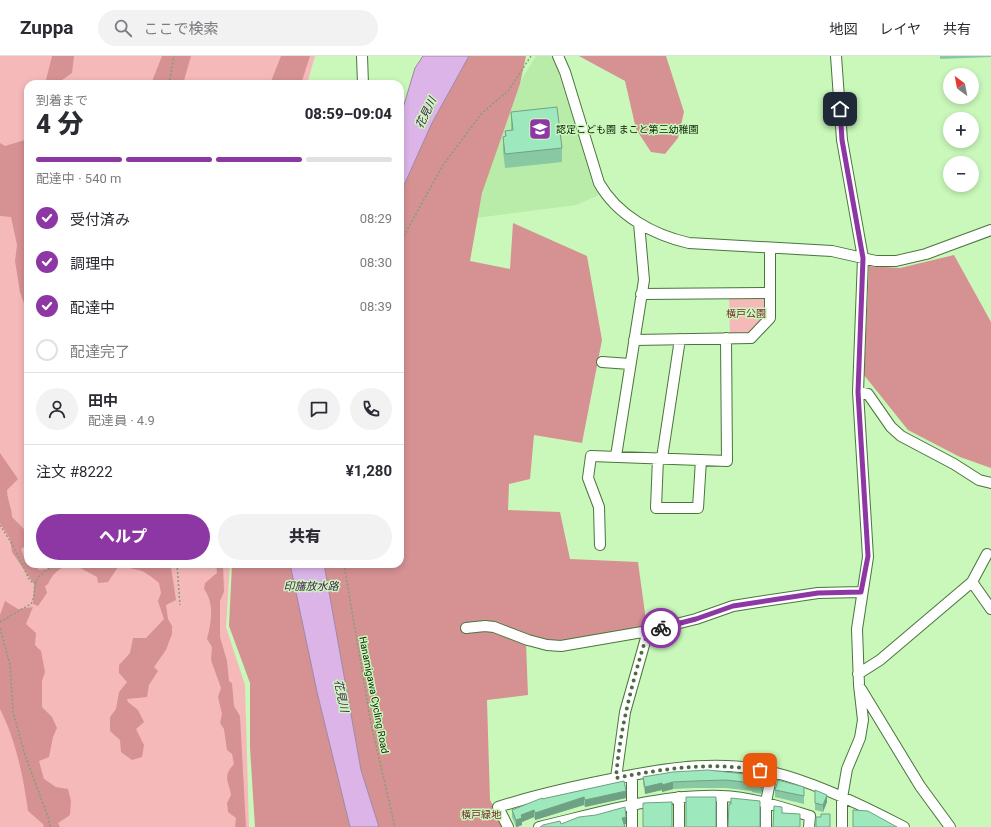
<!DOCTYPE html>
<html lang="ja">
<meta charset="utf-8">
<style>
:root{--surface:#fff;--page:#f2f2f3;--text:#2b2b33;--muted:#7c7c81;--line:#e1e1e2;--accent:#8d37a5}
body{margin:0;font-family:Roboto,"Noto Sans JP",sans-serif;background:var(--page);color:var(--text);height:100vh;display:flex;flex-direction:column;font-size:15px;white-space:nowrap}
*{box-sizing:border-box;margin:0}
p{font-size:13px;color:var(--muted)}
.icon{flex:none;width:22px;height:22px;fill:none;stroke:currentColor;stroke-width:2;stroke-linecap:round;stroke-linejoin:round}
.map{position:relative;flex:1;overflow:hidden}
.details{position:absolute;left:24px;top:24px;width:380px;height:488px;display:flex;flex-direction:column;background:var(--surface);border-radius:12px;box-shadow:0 2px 6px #0003}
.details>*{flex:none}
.needle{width:26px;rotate:328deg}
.controls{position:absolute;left:943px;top:12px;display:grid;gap:8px}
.controls a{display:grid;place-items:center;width:36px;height:36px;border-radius:50%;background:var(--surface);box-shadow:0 2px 6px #0003;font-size:20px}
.pin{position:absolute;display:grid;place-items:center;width:34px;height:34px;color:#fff;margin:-17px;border-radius:8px;box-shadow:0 2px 6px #0006}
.courier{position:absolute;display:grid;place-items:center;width:40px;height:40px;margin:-20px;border:3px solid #8d37a5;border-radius:50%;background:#fff;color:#222;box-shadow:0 1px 5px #0007}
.summary em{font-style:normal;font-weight:800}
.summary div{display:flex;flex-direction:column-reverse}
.summary{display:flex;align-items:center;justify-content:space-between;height:68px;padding:0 12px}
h1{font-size:26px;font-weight:800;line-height:30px}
.bar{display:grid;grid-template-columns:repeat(4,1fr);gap:6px 4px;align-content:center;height:48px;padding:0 12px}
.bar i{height:5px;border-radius:3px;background:var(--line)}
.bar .active{background:var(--accent)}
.bar p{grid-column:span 4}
.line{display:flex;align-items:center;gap:10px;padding:0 12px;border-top:1px solid var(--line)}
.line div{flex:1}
.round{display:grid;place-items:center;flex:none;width:42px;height:42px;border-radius:21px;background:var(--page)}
ol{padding:0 12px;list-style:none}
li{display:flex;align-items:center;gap:12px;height:44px}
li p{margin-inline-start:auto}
li .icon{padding:4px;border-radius:50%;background:var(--accent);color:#fff;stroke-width:4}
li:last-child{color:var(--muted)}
li i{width:22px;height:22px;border:2px solid var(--line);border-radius:50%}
.action{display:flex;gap:8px;margin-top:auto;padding:8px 12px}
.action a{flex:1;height:46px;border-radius:24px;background:var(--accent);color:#fff;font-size:16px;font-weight:800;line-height:46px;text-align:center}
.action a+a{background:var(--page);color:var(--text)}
header{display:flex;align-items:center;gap:24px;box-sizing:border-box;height:56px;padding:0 20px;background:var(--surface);border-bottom:1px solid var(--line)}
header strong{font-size:19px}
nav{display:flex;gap:22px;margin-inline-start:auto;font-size:14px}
.search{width:280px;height:36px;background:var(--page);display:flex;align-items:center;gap:10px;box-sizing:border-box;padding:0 14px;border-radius:22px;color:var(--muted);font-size:15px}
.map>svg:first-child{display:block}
.built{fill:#b9eca8}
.green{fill:#f6b9ba}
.forest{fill:#d69193}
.water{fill:#dcb4e8;stroke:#9e87a4}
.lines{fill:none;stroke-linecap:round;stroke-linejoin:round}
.minor-casing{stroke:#4b753d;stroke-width:12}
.path{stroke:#7fa274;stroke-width:1.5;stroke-dasharray:2 2;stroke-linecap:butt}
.minor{stroke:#fff;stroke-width:10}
.wall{fill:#88c8a3}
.shaded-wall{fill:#6fa284}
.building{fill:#9ee8bd;stroke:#6fa284}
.done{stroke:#4f6a46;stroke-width:4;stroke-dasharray:0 7.2}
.route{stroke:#8d37a5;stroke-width:5}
.labels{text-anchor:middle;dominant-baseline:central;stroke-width:3;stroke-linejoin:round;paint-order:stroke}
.poi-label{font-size:10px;fill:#0d1e07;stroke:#c9f8ba;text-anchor:start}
.park-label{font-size:10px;fill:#78262f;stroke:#c9f8ba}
.street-label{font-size:10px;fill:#0d1e07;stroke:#c9f8ba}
.water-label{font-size:11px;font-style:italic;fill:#471755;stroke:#c9f8ba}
</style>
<header>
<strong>Zuppa</strong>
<div class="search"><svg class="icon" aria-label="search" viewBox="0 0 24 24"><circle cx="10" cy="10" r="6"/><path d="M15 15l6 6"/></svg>ここで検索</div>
<nav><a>地図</a><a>レイヤ</a><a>共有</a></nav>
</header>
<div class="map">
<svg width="991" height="771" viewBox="0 0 991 771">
<rect width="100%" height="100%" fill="#c9f8ba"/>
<!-- built -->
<path class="built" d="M536,0h15l6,12 35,113 7,14 -23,10 -100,13 10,-39 37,-102z"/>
<!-- green -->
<path class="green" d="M0,0h315l-8,28h-279v480h202l-4,63 19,58 4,142h-249z
M764,240l4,4v15l-19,20h-19l-1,-38z"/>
<!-- forest -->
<path class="forest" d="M52,0h22l-2,17 -10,7 -1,4h-10l-5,-4z
M162,0h29l-8,28h-32z
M281,0h29l-9,28h-31z
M469,0h57l-6,28 -38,109 -12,68 40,8 3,-46 74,33 15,84 -20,103 -48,-8 -4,44 -21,5 -1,26 52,2 10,47 68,3 9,66 -69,16 -52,-1 2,52 -41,5 3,100 15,27h-126l-18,-57 -37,-206h76v-370l32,-71z
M579,0h87l18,56 -6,26 -13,16 -14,-2 -15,-23 -11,-48z
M28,83v176l-8,-23 -5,-31 2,-16 -6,-28 -11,-1v-73l5,3z
M954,199l37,67v146l-31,-11 -52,-27 -44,-55 5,-109 31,2z
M0,397l18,26 -11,11c0,10 5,18 5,27l16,16v11l-7,5 3,8 4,3v4h5l6,6 8,-1 6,-5h16c-9,4 -17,10 -21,20l-3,2 2,7 -9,13 -5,-2 1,-20 -22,-32 -2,-13 -10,-16z
M73,508h87l11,3 5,33 -10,5 2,14 4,7v8l-6,16 -12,17 4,4 -9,14 -2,12 -20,2 1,3 10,8 6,12 -8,7 8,16 -2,12 -10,3 -11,-8 -1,-12 -10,-9v-14l6,-8 3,-17 8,-10 -8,-9v-8l11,-12 3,-15h13l18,-19 -6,-18 3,-8 -2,-10c-7,-6 -15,-13 -25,-14 -6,-2 -9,-1 -14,-5l-12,18 -10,1 -1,-6z
M216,508h7l1,28 -4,9v36l7,24 2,20 3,2 2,23 6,10 6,111h-11l1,-9 -8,-6 -1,-9 4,-8c-2,-14 -9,-18 3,-31l-2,-10 -5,-4 -3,-21 -4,-6 2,-9 -4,-17 3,-9 -10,-28 1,-13 -5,-8c4,-16 8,-35 -3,-50l1,-6 12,-10z
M232,508h58l27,128 33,135h-95l-5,-79v-65l-21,-57z
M5,545l13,8 15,-2 -7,17 10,9 -1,12 6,6 4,21 -3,9v26l10,10 5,11 -4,9 -4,20 -10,4 5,18 12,8 12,2 3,12 -1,14 -12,8 2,4h-16l-1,-3 -15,-13c-5,-36 -12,-70 -28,-102v-94z"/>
<!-- water -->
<path class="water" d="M423,0h46l-37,67 -32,71v-76l15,-50z
M290,508h34l37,206 18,57h-29l-33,-135z"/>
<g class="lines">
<!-- minor casing -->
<g class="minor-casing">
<path id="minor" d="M362,0l1,28
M558,0l7,16 34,111c18,32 54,52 90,60l143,8 44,10h20l30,-7 65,-24
M836,0l6,84 21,118 -5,134 10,165 -11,72 2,56 4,35 -3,18 -13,31 -5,29v29
M641,238l129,-1
M634,284l117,-2 19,-20v-70
M602,306l28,2
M858,336l10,2 23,33 10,9 53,28 25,16 12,3
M616,400l28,-176 -5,-57
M658,402l-2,50h42l3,-48
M662,402l18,-119
M600,489l-1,-38 -11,-29 3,-22 136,5 -1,-123
M972,526l19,27
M466,572l19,-2 9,1 34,13 19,5 14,1 87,-15 48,-12 37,-13 25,-4 60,-9 43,-1
M858,618l22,-14 92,-78 15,-28
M861,633l59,97 30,41
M616,722l9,-66 23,-81
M508,771l-10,-20c41,-13 82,-22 124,-30 50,-10 100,-17 150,-5 42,10 94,35 132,55
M539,771c60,-14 120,-33 182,-31 31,1 60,11 89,20l-1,11
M632,771v-52
M679,771v-30
M722,771v-31
M766,771v-25l6,-30"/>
</g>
<!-- path -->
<path class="path" d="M169,28l5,-28
M400,187l43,-78 39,-52 27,-23 22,-34
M0,469l12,19 17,35 3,3h4
M177,508l3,41
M344,508l27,160 24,103
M0,566l31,-18c4,-7 3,-14 5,-22 3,-8 13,-13 19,-18
M0,572l10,37 3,47 12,43 23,62 2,10"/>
<!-- minor -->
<use href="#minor" class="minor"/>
</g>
<!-- wall -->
<path class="wall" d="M940,0h51v1l-51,2z
M511,56l51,36v14l-57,6 -2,-17v-14l2,-1v-5l6,-1z
M673,716l90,11 -2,11 -9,-2v-1l-26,-3h-32l-21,1 -11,3v-2l-17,4 -2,-10v-7z
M624,725l2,17 -41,9 -1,-2 -49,15 -1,-3 -12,5v3l-4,2h-2l-4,-10v-7l30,-11z
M804,731v17l-29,-7v-7z
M815,734l12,12 -4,10 -8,-2z"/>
<!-- shaded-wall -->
<path class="shaded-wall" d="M763,720v7l-2,11v-7z
M673,726v7l-11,3v-7z
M662,727v7l-17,4v-7z
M626,735v7l-41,9v-7z
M827,739v7l-4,10v-7z
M584,741v8l-49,15v-7z
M534,754v7l-12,5v3l-6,2v-7l5,-5z
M626,761v7l-4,1v-7z"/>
<!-- building -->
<path class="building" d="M557,51l5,41 -57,6 -2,-17 3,-1 -1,-5 8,-1 -2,-18z
M708,714l55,6 -2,11 -9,-2v-2l-26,-3 -32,1 -21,1 -11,3v-2l-17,4 -2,-10 30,-5z
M778,724l26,7v9l-29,-6z
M624,725l2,10 -41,9 -1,-3 -49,16 -1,-3 -13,5 1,3 -6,2 -4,-10 30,-12v1z
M815,734l12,5 -4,10 -8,-2z
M686,741h30v30h-30z
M731,742l29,3v26h-32l1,-23h2z
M672,746v25h-29v-24z
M774,750l8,1v6l18,1v13h-27z
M625,751l1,10 -4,1 3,9h-85l3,-2 17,-4 1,3 18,-7 17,-2z
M853,754l15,1 29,16h-44z
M821,758h9v13h-14v-10h5z"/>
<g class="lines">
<!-- done -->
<path class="done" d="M661,572l-13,3c-15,49 -28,96 -32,147 52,-10 92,-16 144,-8"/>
<!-- route -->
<path class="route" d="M661,572l35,-9 37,-13 85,-13 43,-1 7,-36 -10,-164 5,-134 -21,-118 -2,-31"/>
</g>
<!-- icons -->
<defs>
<g id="school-square" transform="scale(1.15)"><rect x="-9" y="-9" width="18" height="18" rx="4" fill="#8d37a5" stroke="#c9f8ba"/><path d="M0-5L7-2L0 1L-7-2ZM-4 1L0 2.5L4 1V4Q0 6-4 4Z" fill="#fff"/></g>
</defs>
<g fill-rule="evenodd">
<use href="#school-square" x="540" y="73"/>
</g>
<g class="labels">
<!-- poi labels -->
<g class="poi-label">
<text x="556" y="73">認定こども園 まこと第三幼稚園</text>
</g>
<!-- park labels -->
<g class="park-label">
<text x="746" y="257">横戸公園</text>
<text x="481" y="758">横戸緑地</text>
</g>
<!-- street labels -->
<g class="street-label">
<text transform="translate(374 639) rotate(79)">Hanamigawa Cycling Road</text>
</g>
<!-- water labels -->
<g class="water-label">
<text transform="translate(426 57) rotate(-64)">花見川</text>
<text x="311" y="530">印旛放水路</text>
<text transform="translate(341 640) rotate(78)">花見川</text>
</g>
</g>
</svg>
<div class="controls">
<a><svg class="needle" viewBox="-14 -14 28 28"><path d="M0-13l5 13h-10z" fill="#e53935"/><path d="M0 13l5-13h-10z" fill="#7c7c81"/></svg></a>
<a>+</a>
<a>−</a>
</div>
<div class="pin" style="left:760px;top:714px;background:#ea580c"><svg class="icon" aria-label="bag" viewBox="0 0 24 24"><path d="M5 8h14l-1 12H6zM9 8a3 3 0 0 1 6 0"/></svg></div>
<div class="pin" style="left:840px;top:53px;background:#1f2937"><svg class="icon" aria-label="home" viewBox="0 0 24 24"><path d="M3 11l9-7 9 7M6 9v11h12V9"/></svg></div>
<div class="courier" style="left:661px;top:572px"><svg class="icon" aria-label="bike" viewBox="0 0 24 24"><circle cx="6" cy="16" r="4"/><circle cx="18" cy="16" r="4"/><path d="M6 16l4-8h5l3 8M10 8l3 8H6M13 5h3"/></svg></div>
<section class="details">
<div class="summary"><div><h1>4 分</h1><p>到着まで</p></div><em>08:59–09:04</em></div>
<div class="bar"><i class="active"></i><i class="active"></i><i class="active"></i><i></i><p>配達中 · 540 m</p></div>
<ol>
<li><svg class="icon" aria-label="check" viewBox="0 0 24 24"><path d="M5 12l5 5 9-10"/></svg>受付済み<p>08:29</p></li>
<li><svg class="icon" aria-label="check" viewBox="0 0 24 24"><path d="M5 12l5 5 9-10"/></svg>調理中<p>08:30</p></li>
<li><svg class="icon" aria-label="check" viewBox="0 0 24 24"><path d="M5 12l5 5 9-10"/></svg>配達中<p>08:39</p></li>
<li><i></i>配達完了</li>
</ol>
<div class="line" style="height:72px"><a class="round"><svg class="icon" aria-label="person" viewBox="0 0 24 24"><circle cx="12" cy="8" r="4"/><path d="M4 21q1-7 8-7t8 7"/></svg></a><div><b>田中</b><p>配達員 · 4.9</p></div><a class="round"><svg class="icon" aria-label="chat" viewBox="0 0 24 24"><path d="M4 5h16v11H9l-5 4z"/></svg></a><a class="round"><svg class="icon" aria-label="phone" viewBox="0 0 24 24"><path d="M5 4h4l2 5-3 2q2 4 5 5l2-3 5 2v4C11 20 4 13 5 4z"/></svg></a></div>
<div class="line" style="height:52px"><div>注文 #8222</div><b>¥1,280</b></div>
<div class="action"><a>ヘルプ</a><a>共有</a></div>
</section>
</div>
